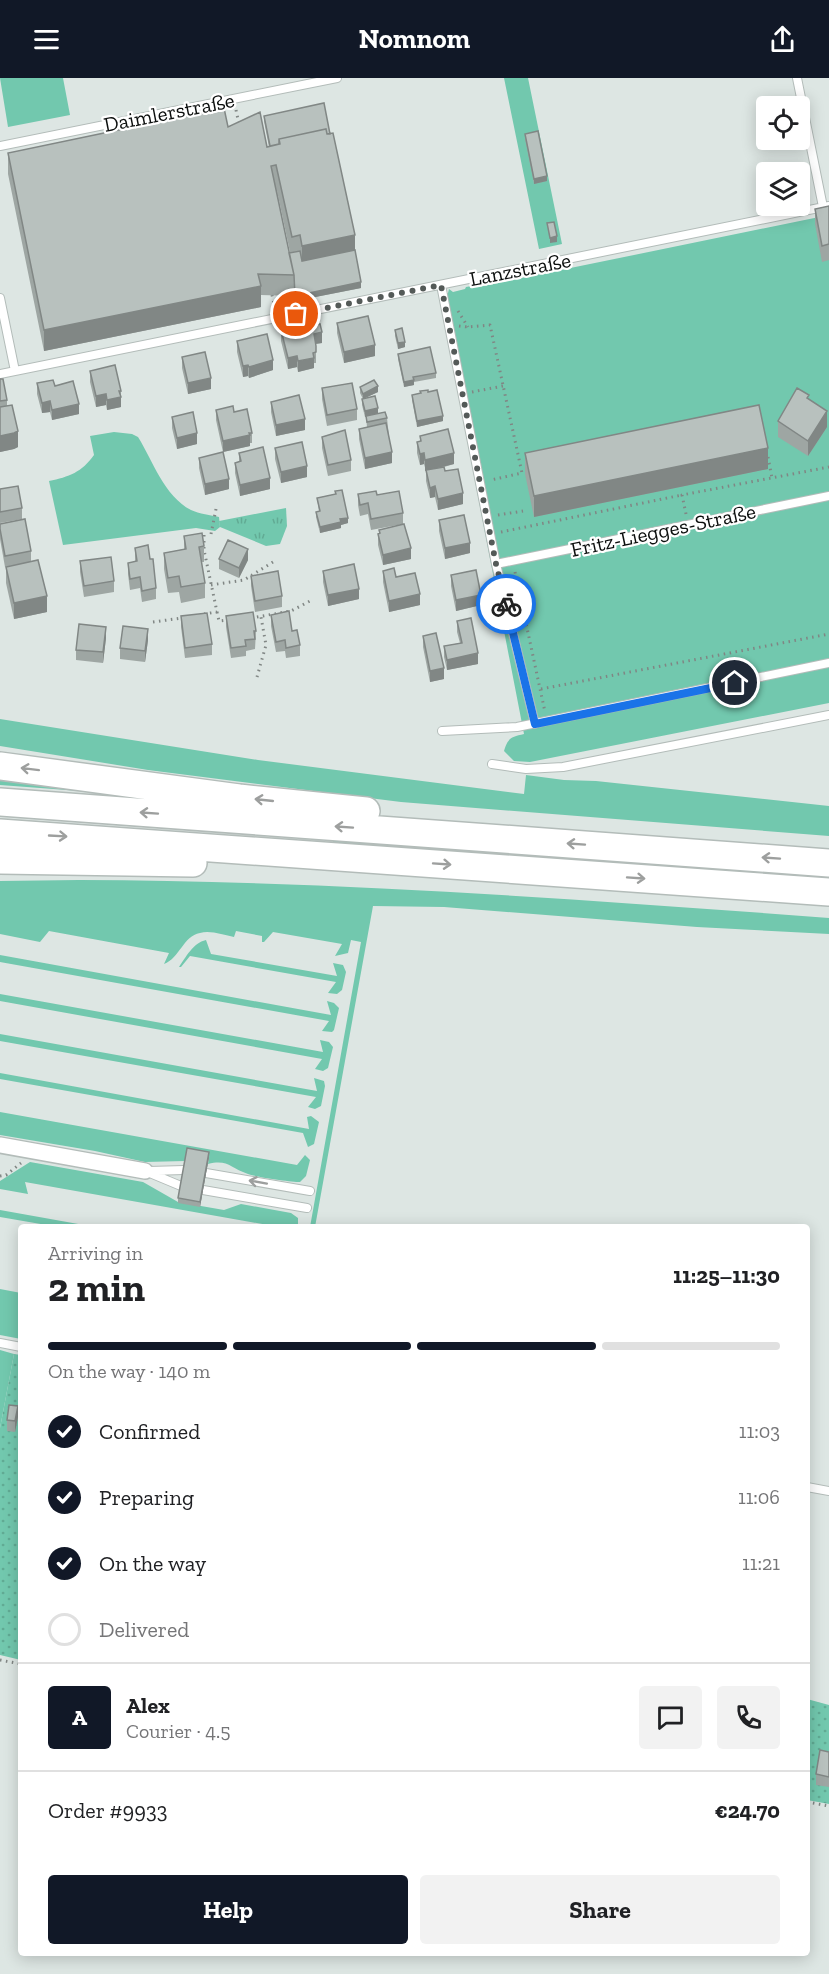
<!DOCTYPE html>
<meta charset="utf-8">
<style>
:root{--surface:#fff;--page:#f2f2f2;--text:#202124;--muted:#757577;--line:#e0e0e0;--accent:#111827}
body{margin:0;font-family:"Zilla Slab",serif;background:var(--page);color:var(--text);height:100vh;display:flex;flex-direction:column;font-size:22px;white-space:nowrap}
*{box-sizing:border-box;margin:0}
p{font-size:20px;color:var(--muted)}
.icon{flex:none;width:33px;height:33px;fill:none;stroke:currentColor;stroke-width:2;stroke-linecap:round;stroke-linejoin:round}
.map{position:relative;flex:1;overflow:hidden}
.panel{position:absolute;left:18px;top:1146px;width:792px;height:732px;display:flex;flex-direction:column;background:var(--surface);border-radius:6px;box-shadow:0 3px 15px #0003}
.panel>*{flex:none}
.buttons{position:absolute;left:756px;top:18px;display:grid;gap:12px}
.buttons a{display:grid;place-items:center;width:54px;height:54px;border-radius:6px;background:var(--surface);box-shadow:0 3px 15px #0003;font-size:30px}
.pin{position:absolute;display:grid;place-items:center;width:51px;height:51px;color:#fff;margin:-26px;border:3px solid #fff;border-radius:50%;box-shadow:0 2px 6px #0007}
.courier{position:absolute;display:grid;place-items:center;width:60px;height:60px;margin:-30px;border:4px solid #1a73e8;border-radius:50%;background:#fff;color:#222;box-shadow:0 2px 8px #0007}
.head em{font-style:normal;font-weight:700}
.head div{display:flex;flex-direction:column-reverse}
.head{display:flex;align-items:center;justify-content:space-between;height:102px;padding:0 30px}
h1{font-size:39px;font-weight:700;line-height:45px}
.bar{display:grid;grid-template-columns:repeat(4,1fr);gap:9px 6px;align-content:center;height:72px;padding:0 30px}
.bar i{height:8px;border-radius:4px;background:var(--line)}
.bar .selected{background:var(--accent)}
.bar p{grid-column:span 4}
.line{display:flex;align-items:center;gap:15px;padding:0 30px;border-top:2px solid var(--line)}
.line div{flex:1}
.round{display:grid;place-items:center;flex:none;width:63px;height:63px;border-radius:6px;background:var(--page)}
ol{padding:0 30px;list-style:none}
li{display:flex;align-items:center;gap:18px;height:66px}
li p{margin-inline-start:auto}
li .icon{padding:6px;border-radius:50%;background:var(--accent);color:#fff;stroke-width:4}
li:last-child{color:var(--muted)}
li i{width:33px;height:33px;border:3px solid var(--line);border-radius:50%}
.primary-button{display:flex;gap:12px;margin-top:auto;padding:12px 30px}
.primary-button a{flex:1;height:69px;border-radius:6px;background:var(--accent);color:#fff;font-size:24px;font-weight:700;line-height:69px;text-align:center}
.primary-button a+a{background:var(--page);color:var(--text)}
header{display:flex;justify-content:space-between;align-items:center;height:78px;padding:0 30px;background:var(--accent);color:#fff;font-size:27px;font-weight:700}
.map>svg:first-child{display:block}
.grass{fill:#72c8ae}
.park{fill:url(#park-tufts)}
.garden{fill:url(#garden-dots)}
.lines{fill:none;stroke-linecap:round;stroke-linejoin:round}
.service-casing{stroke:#b3bcb9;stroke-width:10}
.minor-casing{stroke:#b3bcb9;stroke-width:18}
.motorway-casing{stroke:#b3bcb9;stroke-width:30}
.path{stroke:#808684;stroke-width:3;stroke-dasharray:1.5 4.5;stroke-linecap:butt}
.service{stroke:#fff;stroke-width:8}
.minor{stroke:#fff;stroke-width:15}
.motorway{stroke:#fff;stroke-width:27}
.wall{fill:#9ea6a3;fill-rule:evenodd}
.shaded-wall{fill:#818785}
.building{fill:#b8c1be;stroke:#818785;stroke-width:1.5}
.oneway{stroke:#9d9f9e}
.done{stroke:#545a58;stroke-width:6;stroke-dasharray:0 10.8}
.route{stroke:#1a73e8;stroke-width:8}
.labels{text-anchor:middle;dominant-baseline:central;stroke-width:4.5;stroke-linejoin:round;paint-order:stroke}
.street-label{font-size:21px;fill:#0b0e0d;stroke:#fff}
</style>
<header><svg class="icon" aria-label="menu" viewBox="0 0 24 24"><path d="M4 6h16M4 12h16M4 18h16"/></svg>Nomnom<svg class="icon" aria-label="share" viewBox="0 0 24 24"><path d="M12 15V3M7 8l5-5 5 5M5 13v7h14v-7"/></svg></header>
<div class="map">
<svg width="829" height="1896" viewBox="0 0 829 1896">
<defs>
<pattern id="park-tufts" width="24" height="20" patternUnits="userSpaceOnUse" patternTransform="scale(1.5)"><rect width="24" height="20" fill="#72c8ae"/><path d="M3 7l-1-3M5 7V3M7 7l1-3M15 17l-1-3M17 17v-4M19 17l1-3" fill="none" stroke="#61ab94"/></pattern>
<pattern id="garden-dots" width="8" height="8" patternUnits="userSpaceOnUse" patternTransform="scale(1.5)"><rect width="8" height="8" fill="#72c8ae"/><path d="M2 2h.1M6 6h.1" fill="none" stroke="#61ab94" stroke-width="1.8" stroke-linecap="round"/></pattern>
</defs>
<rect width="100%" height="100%" fill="#dde6e3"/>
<!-- grass -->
<path class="grass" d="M0,0h63l7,37 -62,12z
M504,0h24l34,166 -23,5z
M829,137v488l-299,59 -16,-1 -10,-10c4,-14 8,-14 20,-17l-85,-439 9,-2 1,-4 4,3 12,-3 1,-2 11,-2 1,2z
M114,354l18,2 6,3c15,24 26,59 53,73 8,4 20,5 28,7l1,10 -5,4 -19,-3 -133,17 -14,-64c20,-4 33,-9 45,-26l-4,-19z
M0,641l258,41 266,34 2,-19 38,5 32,1 233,25v30l-428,-34 -253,-32 -148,-24z
M0,699l147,19 -147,-11z
M333,758l496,38v6l-496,-37z
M79,802c251,1 500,19 750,38v16l-132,-7 -253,-20 -71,-1 -58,321h-5l51,-285 -10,-2 -3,13 -13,3 7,-12 -69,-12 -9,10h-2v-6l-26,-5 -2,6c-10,-2 -24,-7 -34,-4 -17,3 -20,25 -36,31l5,-11 -120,-22 -9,11 -40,-8v-53z
M206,862l5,14 126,22 -4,-13 10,2 3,7 -4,18 -5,4 -9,-1 8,-11 -146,-26 -9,11h-2c7,-10 14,-24 27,-27z
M0,877l331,60 -4,-14 7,2 5,5 -5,22 -2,2 -10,-1 7,-10 -329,-59z
M0,916l323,58 -3,-12 9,2 4,5 -5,21 -5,3 -8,-2 7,-10 -322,-58z
M0,956l317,57 -3,-13 10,3 1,5 -4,20 -6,3 -7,-2 8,-10 -316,-56z
M0,995l309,56 -2,-12 4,-1 8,6 -5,22 -6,3 -5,-14 -303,-54z
M0,1034l297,53 8,-10 5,5 -4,16 -6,6c-9,0 -44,-5 -52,-8 -18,-6 -20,-15 -40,-10l1,-7 -24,4 -40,1 -50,-11 -95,-16z
M30,1084l113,20 35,20 46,8 17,-6 50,9 7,5v9h-19l-254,-45 3,12 -28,-5v-8z
M0,1132l95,17h-37l-58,-10z
M0,1211l21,4v46l-21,-4z
M0,1272l14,4 -14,74z"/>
<!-- park -->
<path class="park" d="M286,430l1,18 -7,18 -14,2 -46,-19 -1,-6z"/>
<!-- garden -->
<path class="garden" d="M14,1276l7,1v305l-21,-5v-227z
M807,1621l22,6v99l-22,-4z"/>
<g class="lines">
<!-- service casing -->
<g class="service-casing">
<path id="service" d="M797,0l26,129
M0,68l337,-68
M441,207l55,279 39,160
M0,220l15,73
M0,296l829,-168
M496,486l333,-68
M442,653l75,-4 312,-64
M492,686l34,5 37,-2 266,-52
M145,1093l36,15
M149,1093l35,-1
M206,1095l104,18
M203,1112l104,18
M0,1265l21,4
M807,1409l22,4"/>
</g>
<!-- minor casing -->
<g class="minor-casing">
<path id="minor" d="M0,1067l145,26"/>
</g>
<!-- motorway casing -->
<g class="motorway-casing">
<path id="motorway" d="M0,688l239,32 127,13
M0,724l829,61
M0,755l829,59
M0,782l193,3"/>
</g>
<!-- path -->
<path class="path" d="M236,32l3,14
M272,217l3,13
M458,233l10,16
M459,248l9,1 22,-2 32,148 -31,7
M472,314l31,-6
M768,379l4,21
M686,436l-4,-19 147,-28
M498,437l25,-4
M501,454l181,-37
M211,456l5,-25
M515,494l30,140
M211,507l33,-5 29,-18
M217,534l2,9 10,-1
M204,536l13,-2 -13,-62v-17
M251,540l40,-7 19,-10
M153,544l29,-4
M257,599l9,-32 -5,-28
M541,611l288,-55
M0,1098l6,-1 15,-12
M0,1582l21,4
M807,1724l22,4"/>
<!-- service -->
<use href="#service" class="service"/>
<!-- minor -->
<use href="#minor" class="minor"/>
<!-- motorway -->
<use href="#motorway" class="motorway"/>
</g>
<!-- wall -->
<path class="wall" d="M264,38l66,18 25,116 6,38 -66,13 -1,-5 -33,-1v12l-217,44 -36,-177v-21l220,-26 39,20h2l-5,-26zM276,108l14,66 -1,1z
M525,56l22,47 -13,3 -9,-45z
M829,128v54l-7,2 -7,-38v-15z
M337,245l38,33 -31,7 -7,-30z
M311,248l11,17 -6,1v19h-2v5l-16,4 -1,-5 -9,2 -7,-28v-11z
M395,252l10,17 -7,2 -3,-13z
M237,263l36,29 -24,8 -1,-2 -5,1 -6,-25z
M398,276l38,19v5l-22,4v3l-10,2 -6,-28z
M182,279l29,32 -23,5 -6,-26z
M90,293l31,20v16l-14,3 -1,-5 -10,2 -6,-25z
M0,301l7,21v6l11,41 -4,2 -14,3z
M37,305l18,3 24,28 -27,6 -2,-8 -8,1 -5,-19z
M360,309l18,5 -13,6 13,15 9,5 5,45 -27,6 -6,-30v-10l8,-2 -1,-10h-1l-3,-12v-6h1l-3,-6z
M322,310l35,21v11l-30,6 -5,-27z
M412,317l31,26 -26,6 -5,-27z
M271,324l34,28 -29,6 -5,-24z
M216,332l18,2 18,21v10h-2v3l-27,6 -7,-32z
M172,339l25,27 -20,5 -5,-21z
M778,343l49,6 -19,29 -30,-19z
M420,358l34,28 -10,3 1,4 18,33 -25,6 -3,-13 -5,1 -4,-17v-10l-2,-7 -4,1 -3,-12v-11h3z
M322,359l29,23v11l-23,5 -6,-28z
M275,370l32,29 -26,6 -6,-24z
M239,375l31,36 -30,7 -5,-23v-10l4,-1z
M525,375l243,16 -234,48 -9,-43z
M199,380l30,31 -24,6 -6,-27z
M0,411l22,19v11l-22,4z
M335,413l13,32 -7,2v3l-21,5 -4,-16v-5l3,-1 -2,-13 18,-4z
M358,416l19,1 26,18v11l-32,6 -3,-16 -8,2 -2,-11z
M439,442l31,33 -25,6 -6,-28z
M0,446l31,27v10l16,51 -33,7 -8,-36v-16l14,-3 -15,3 -5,-28z
M379,452l32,29 -28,6 -5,-20v-11h1z
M184,458l20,10v16h-3l4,21v15l-24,5 -2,-11 -11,1 -4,-24v-16l20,-4z
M135,470l21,40v11l-14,3 -2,-14 -10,2 -2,-16v-11l7,-1z
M219,481l29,1 -9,18 -20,-9z
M80,483l34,20v11l-30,5 -4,-25z
M323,493l36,28 -31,7 -5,-24z
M383,493l13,6 24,28 -31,7 -6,-30z
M451,497l30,30 -25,6 -5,-25z
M251,498l31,20v11l-27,5 -4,-26z
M271,537l21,16 8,14v11l-14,2 -1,-7 -9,1 -5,-26z
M181,538l31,28v11l-27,3 -4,-31z
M226,538l30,15 -1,18 -9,2v5l-15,2 -5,-31z
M457,543l21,43 -31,6 -3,-13v-11l16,-3 -3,-11z
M423,558l21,43 -14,3 -7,-35z
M106,560l-3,25 -27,-3v-10z
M148,562l-3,22 -25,-3v-11z
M209,1079l-9,50 -22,-4v-5z
M18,1339l-3,15 -8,-1v-11z
M829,1674v35l-13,-2v-11z"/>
<!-- shaded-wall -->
<path class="shaded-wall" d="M547,98v5l-13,3v-5z
M355,157v20l-53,11v-20z
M557,158v6l-7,1v-5z
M361,204v6l-66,13v-5z
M261,208v21l-217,44v-21z
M322,254v11l-8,1v-10z
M405,264v5l-7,2v-6z
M375,267v11l-31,7v-11z
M297,278v11l-9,2v-11z
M314,280v10l-16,4v-11z
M273,282v10l-24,8v-11z
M248,287v11l-5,1v-11z
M211,300v11l-23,5v-11z
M414,302v5l-10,2v-5z
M378,308v6l-15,7v-5z
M106,316v11l-10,2v-11z
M121,319v10l-14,3v-10z
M50,323v11l-8,1v-10z
M79,326v10l-27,6v-10z
M378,330v6l-13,3v-6z
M827,333v16l-19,29v-15z
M443,338v5l-26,6v-6z
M305,341v11l-29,6v-11z
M18,353v16l-4,2 -14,3v-16z
M197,355v11l-20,5v-11z
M250,357v11l-27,6v-11z
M768,370v21l-234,48v-21z
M392,374v11l-27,6v-11z
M424,375v11l-4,1v-11z
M454,375v11l-29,7v-11z
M307,388v11l-26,6v-11z
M270,400v11l-30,7v-11z
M229,401v10l-24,6v-11z
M435,408v11l-5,1v-10z
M463,415v11l-25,6v-11z
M348,440v5l-7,2v3l-21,5v-6l20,-8z
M470,465v10l-25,6v-11z
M411,470v11l-28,6v-10z
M248,471v11l-9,18v-10z
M359,511v10l-31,7v-11z
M420,516v11l-31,7v-11z
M481,517v10l-25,6v-11z
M47,518v16l-33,7v-16z
M106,549v11l-3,25v-11z
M148,551v11l-3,22v-11z
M478,575v11l-31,6v-10z
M444,590v11l-14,3v-11z
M209,1074v5l-9,50v-5z
M18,1328v11l-3,15v-11z"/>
<!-- building -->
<path class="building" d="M324,25l6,31h-3l-1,-5 -47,10v5l-9,2 -6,-30z
M224,30l4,19 32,-15 7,35 13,-3 -1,-5 47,-10 1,5 6,-1 22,102 -53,11 -2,-11 -8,2 -16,-72 -5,1 23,109 -36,-1 3,12 -217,44 -36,-177z
M538,53l9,45 -13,3 -9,-45z
M829,128v38l-7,2 -7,-37z
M554,144l3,14 -7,2 -3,-15z
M355,172l6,32 -66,14 -1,-21 -5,-22 11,-2 2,10z
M368,238l7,29 -31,7 -7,-29z
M310,246l1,2 9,-2 2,8 -8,2 2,12v6l-3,1 1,5 -16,3 -1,-5 -9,2 -7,-28z
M402,250l3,14 -7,1 -3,-13z
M267,256l6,26 -24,7 -1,-2 -5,1 -6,-25z
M430,269l6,26 -23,4 1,3 -10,2 -6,-28z
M205,274l6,26 -23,5 -6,-26z
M115,287l6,26h-2l2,6 -14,3 -1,-6 -10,2 -6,-25z
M0,301h3l4,21 -7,1z
M53,302l2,6 18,-5 6,23 -27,6 -2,-9 -8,2 -5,-20z
M374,302l4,6 -15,8 -3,-7z
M352,305l5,26 -30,6 -5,-27z
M797,310l12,7 -2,3 20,13 -19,30 -30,-20z
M428,312v2l9,-2 6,26 -26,5 -5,-26 9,-2 -1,-2z
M299,317l6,24 -29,6 -5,-23z
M375,318l3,12 -13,3 -3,-12z
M12,327l6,26 -4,2 -14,3v-29z
M759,327l9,43 -234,48 -9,-43z
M233,328l1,6 13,-3 5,24h-3l1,2 -27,6 -7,-31z
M193,334l4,21 -20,5 -5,-21z
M385,334l2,6 -20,4 -1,-6z
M386,345l6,29 -27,6 -6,-29z
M448,351l6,24 -29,7 -1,-7 -4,1 -3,-12 4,-1 -1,-5z
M345,352l6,30 -23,5 -6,-28z
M302,364l5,24 -26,6 -6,-24z
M263,369l7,31 -30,7 -5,-22 6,-2 -2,-8z
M223,374l6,27 -24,5 -6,-26z
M444,389l1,4 13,-2 5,24 -25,6 -3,-13 -5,2 -4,-18z
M18,408l4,22 -22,4v-23z
M342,412l6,28 -8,1 1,3 -21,5 -4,-15 4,-1 -3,-13 19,-4 -1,-3z
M376,413l1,4 22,-4 4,22 -32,6 -3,-16 -8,2 -2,-11z
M464,437l6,28 -25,5 -6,-28z
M25,441l6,32 -26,5 -5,-27v-5z
M404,446l7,24 -28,7 -5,-21 2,-1 -1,-3z
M202,455l2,13 -5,1 6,36 -24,4 -2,-11 -11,2 -4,-25 22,-4 -2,-13z
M228,462l20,9 -9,19 -20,-9z
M148,467l2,14h3l3,29 -14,3 -2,-14 -10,2 -2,-16 9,-2 -2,-13z
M111,479l3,24 -30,5 -4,-25z
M38,482l9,36 -33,7 -8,-36z
M354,486l5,25 -31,6 -5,-24z
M394,490l2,9 19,-4 5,21 -31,7 -6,-30z
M476,492l5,25 -25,5 -5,-25z
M278,493l4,25 -27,5 -4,-25z
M289,533l3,20 5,-1 3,15 -14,3 -1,-8 -9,2 -5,-27z
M253,534l3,19h-2l1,8 -10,1 1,6 -15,2 -5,-32z
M207,535l5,31 -27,4 -4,-32z
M471,540l7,35 -31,7 -3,-14 18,-3 -5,-22z
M79,546l27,3 -3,25 -27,-2z
M123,548l25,3 -3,22 -25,-3z
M436,555l8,35 -14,3 -7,-35z
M187,1070l22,4 -9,50 -22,-4z
M9,1327l9,1 -3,15 -8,-1z
M820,1672l9,2v25l-13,-3z"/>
<!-- one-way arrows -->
<defs><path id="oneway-shaft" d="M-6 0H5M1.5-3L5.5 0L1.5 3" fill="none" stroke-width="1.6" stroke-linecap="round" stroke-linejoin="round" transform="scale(1.5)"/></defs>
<g class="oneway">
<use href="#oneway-shaft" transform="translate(30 691) rotate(-173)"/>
<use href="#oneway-shaft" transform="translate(264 722) rotate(-174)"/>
<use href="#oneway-shaft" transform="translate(149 735) rotate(-176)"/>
<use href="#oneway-shaft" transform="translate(344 749) rotate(-176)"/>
<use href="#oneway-shaft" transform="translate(58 758) rotate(3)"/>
<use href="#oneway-shaft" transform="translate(576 766) rotate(-176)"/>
<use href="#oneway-shaft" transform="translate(771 780) rotate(-176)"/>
<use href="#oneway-shaft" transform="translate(442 786) rotate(4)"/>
<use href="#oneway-shaft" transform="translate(636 800) rotate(4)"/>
<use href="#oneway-shaft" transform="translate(258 1104) rotate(-170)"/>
</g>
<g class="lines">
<!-- done -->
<path class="done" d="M296,236l145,-29 55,279 10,40"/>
<!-- route -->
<path class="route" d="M506,526l29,120 200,-41"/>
</g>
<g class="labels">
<!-- street labels -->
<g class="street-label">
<text transform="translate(169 34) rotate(-11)">Daimlerstraße</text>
<text transform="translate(520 191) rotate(-11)">Lanzstraße</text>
<text transform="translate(663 452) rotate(-12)">Fritz-Liegges-Straße</text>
</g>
</g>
</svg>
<div class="buttons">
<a><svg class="icon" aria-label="locate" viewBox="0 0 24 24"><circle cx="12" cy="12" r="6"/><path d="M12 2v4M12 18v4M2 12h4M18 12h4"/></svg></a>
<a><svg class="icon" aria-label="layers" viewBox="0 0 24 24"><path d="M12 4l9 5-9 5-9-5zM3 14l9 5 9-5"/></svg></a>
</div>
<div class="pin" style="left:296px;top:236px;background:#ea580c"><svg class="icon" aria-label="bag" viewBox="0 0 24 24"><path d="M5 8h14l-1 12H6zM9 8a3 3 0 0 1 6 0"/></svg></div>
<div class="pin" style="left:735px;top:605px;background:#1f2937"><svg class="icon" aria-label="home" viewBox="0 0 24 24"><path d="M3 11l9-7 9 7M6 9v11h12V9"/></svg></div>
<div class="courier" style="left:506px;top:526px"><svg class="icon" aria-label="bike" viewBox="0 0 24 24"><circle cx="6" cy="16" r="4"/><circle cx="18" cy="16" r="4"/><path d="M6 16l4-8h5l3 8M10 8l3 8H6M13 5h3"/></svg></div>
<section class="panel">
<div class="head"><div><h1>2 min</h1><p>Arriving in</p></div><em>11:25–11:30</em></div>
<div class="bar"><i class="selected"></i><i class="selected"></i><i class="selected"></i><i></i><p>On the way · 140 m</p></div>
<ol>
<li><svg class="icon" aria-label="check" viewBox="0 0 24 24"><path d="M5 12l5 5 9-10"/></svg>Confirmed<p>11:03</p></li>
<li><svg class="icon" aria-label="check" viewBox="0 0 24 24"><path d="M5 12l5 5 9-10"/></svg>Preparing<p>11:06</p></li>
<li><svg class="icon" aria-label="check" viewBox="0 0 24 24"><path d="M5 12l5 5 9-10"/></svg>On the way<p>11:21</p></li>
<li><i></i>Delivered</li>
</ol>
<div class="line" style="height:108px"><b class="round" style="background:var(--accent);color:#fff">A</b><div><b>Alex</b><p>Courier · 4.5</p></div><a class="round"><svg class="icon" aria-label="chat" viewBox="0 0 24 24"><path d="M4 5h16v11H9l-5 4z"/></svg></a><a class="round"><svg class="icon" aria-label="phone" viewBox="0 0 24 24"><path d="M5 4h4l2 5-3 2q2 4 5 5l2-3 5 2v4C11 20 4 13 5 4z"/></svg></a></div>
<div class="line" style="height:78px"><div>Order #9933</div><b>€24.70</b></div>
<div class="primary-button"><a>Help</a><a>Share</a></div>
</section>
</div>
